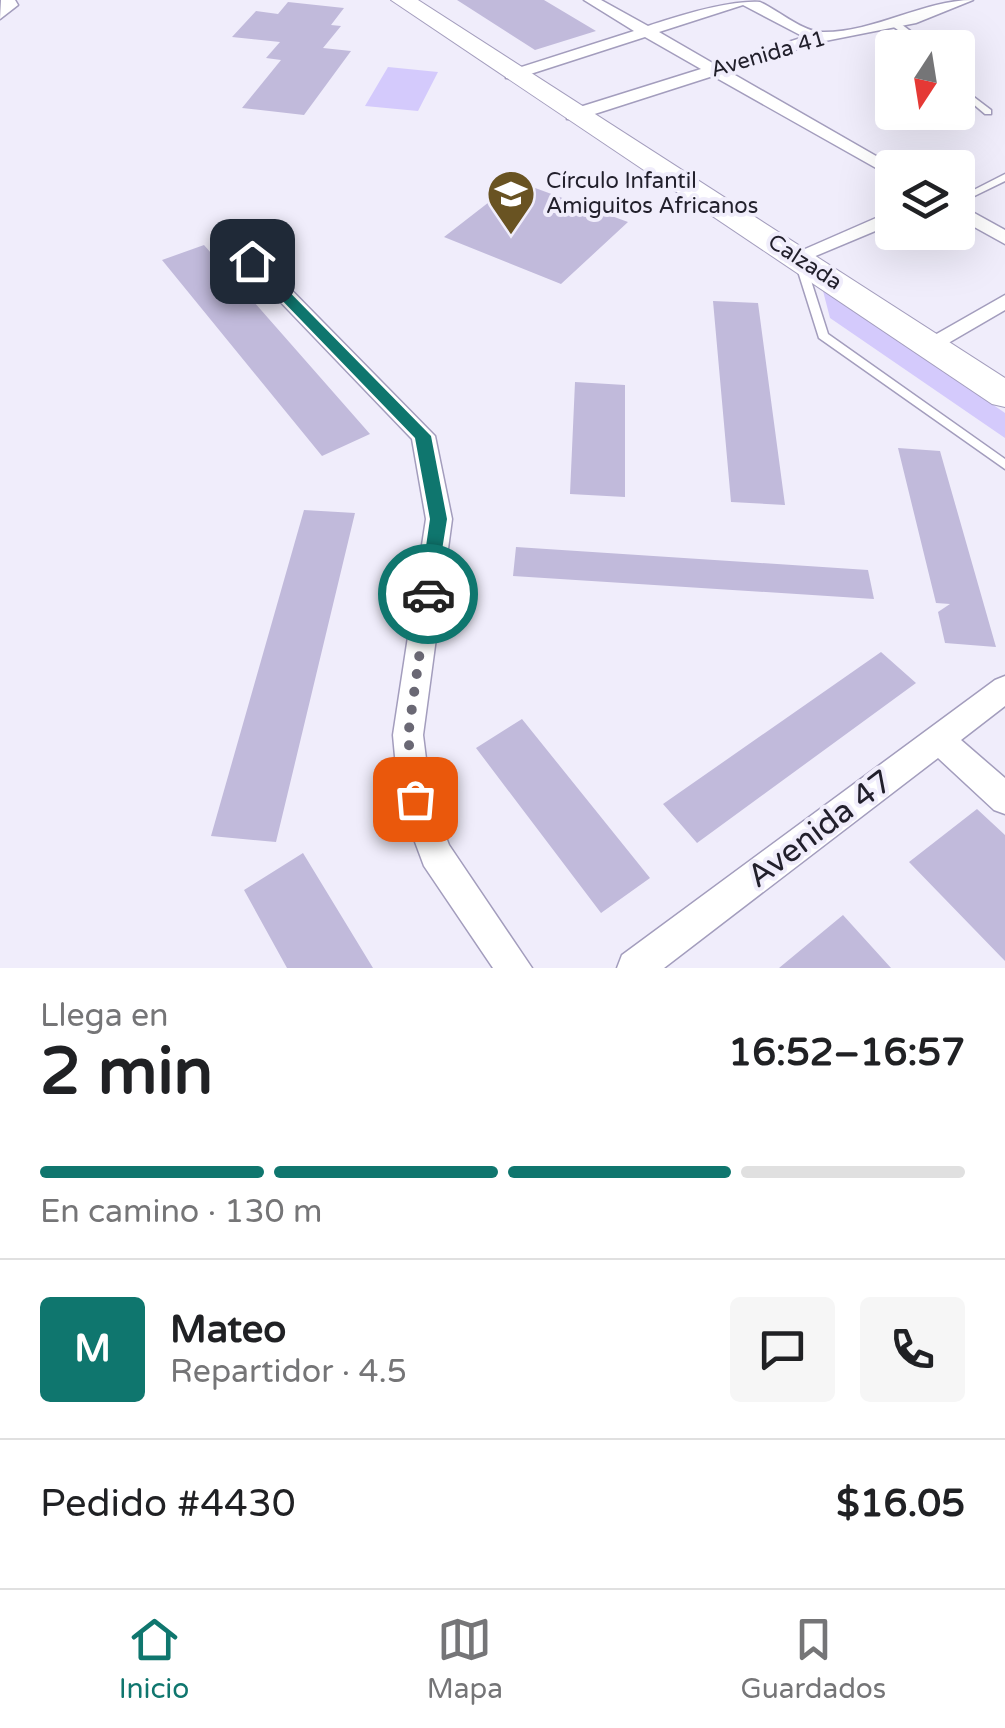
<!DOCTYPE html>
<html lang="es">
<meta charset="utf-8">
<style>
:root{--surface:#fff;--page:#f6f6f6;--text:#202124;--muted:#757577;--line:#e0e0e0;--accent:#0f766e}
body{margin:0;font-family:"Varela Round",sans-serif;background:var(--page);color:var(--text);height:100vh;display:flex;flex-direction:column;font-size:38px;white-space:nowrap}
*{box-sizing:border-box;margin:0}
p{font-size:32px;color:var(--muted)}
.icon{flex:none;width:55px;height:55px;fill:none;stroke:currentColor;stroke-width:2;stroke-linecap:round;stroke-linejoin:round}
.map{position:relative;height:968px;overflow:hidden}
.sheet{display:flex;flex-direction:column;background:var(--surface);flex:1}
.sheet>*{flex:none}
.needle{width:65px;rotate:192deg}
.buttons{position:absolute;left:875px;top:30px;display:grid;gap:20px}
.buttons a{display:grid;place-items:center;width:100px;height:100px;border-radius:10px;background:var(--surface);box-shadow:0 10px 40px #0002;font-size:50px}
.pin{position:absolute;display:grid;place-items:center;width:85px;height:85px;color:#fff;margin:-42px;border-radius:20px;box-shadow:0 5px 15px #0006}
.courier{position:absolute;display:grid;place-items:center;width:100px;height:100px;margin:-50px;border:8px solid #0f766e;border-radius:50%;background:#fff;color:#222;box-shadow:0 2px 12px #0007}
.headline em{font-style:normal;font-weight:700}
.headline div{display:flex;flex-direction:column-reverse}
.headline{display:flex;align-items:center;justify-content:space-between;height:170px;padding:0 40px}
h1{font-size:65px;font-weight:700;line-height:75px}
.bar{display:grid;grid-template-columns:repeat(4,1fr);gap:15px 10px;align-content:center;height:120px;padding:0 40px}
.bar i{height:12px;border-radius:8px;background:var(--line)}
.bar .active{background:var(--accent)}
.bar p{grid-column:span 4}
.line{display:flex;align-items:center;gap:25px;padding:0 40px;border-top:2px solid var(--line)}
.line div{flex:1}
.round{display:grid;place-items:center;flex:none;width:105px;height:105px;border-radius:10px;background:var(--page)}
.menu{display:flex;justify-content:space-around;align-items:center;height:140px;border-top:2px solid var(--line);background:var(--surface);font-size:28px;color:var(--muted)}
.menu a{display:grid;justify-items:center;gap:5px}
.menu .active{color:var(--accent)}
.map>svg:first-child{display:block}
.green{fill:#d4cafc}
.building{fill:#c1badb}
.lines{fill:none;stroke-linecap:round;stroke-linejoin:round}
.lane-casing{stroke:#a39dbd;stroke-width:3}
.street-casing{stroke:#a39dbd;stroke-width:3}
.primary-casing{stroke:#a39dbd;stroke-width:2}
.lane{fill:#fff;fill-rule:evenodd}
.street{fill:#fff;fill-rule:evenodd}
.primary{fill:#fff;fill-rule:evenodd}
.route{fill:#0f766e}
.done{stroke:#6a6874;stroke-width:10;stroke-dasharray:0 18}
.labels{text-anchor:middle;dominant-baseline:central;stroke-width:8;stroke-linejoin:round;paint-order:stroke}
.far-street-label{font-size:22px;fill:#22202c;stroke:#f0edfb}
.far-poi-label{font-size:22px;fill:#22202c;stroke:#f0edfb;text-anchor:start}
.near-street-label{font-size:32px;fill:#22202c;stroke:#f0edfb}
</style>
<div class="map">
<svg width="1005" height="968" viewBox="0 0 1005 968">
<rect width="100%" height="100%" fill="#f0edfb"/>
<!-- green -->
<path class="green" d="M388,67l50,5 -20,39 -53,-5z
M822,287l183,126v25l-175,-120z"/>
<!-- building -->
<path class="building" d="M457,0h87l52,31 -61,19z
M288,2l56,6 -13,17 10,1 -18,22 28,3 -47,64 -62,-7 39,-48 -15,-2 14,-16 -48,-5 24,-26 22,3z
M516,181l112,41 -67,62 -117,-47z
M204,245l166,189 -48,22 -160,-196z
M713,301l45,2 27,202 -54,-3z
M575,382l50,3v112l-55,-3z
M898,448l42,3 56,196 -51,-4 -7,-31 12,-8 -14,-1z
M304,510l51,3 -79,329 -65,-6z
M516,547l352,23 6,29 -361,-23z
M881,652l35,31 -219,160 -34,-39z
M522,719l128,159 -49,35 -125,-165z
M977,809l28,26v126l-96,-99z
M303,853l70,115h-86l-43,-78z
M843,915l48,53h-112z"/>
<g class="lines">
<!-- lane casing -->
<g class="lane-casing">
<path id="lane" d="M891,21h6l36,27h-10l-32,-23z
M958,85l33,25v4h-6l-27,-23z
M1005,174v7l-47,23v-6z
M801,262l5,3 22,69 177,125v10l-186,-131 -23,-73z"/>
</g>
<!-- street casing -->
<g class="street-casing">
<path id="street" d="M1,0h14l3,5 -18,14z
M584,0h17l47,26c30,-10 80,-26 112,-24 18,8 43,30 62,30 52,1 101,-32 151,-32l-57,23 -96,19 -92,29 169,97h-5v9l-179,-101 -134,43h-12v-8l134,-42 -56,-32 -127,41h-12v-6l128,-41zM743,5l61,32 -88,28 -57,-33z
M958,204l47,26v14l-47,-26z
M892,211v13l-86,36 -7,2 -10,-6z
M252,255l7,2 176,179 17,83 -29,216 8,64 18,46 83,123h-39l-69,-102 -25,-67 -6,-64 33,-216 -14,-80 -167,-174 -3,-4z
M1005,295v15l-67,39h-16l-3,-5z
M1005,676v30l-44,34 44,38v36l-11,-4 -56,-52 -274,210h-47l5,-13 373,-275z"/>
</g>
<!-- primary casing -->
<g class="primary-casing">
<path id="primary" d="M391,0h27l587,378v29l-13,-3z"/>
</g>
<!-- lane -->
<use href="#lane" class="lane"/>
<!-- street -->
<use href="#street" class="street"/>
<!-- primary -->
<use href="#primary" class="primary"/>
</g>
<!-- route -->
<path class="route" d="M247,258h9l175,178 16,83 -13,81 -6,2 -9,-8 11,-75 -15,-81 -168,-174z"/>
<g class="lines">
<!-- done -->
<path class="done" d="M415,799l-7,-63 20,-142"/>
</g>
<!-- icons -->
<defs>
<g id="school-pin" transform="scale(2.5)"><path d="M0 17L-7.5 6A9.5 9.5 0 1 1 7.5 6Z" fill="#695322" stroke="#f0edfb"/><path d="M0-5L7-2L0 1L-7-2ZM-4 1L0 2.5L4 1V4Q0 6-4 4Z" fill="#fff"/></g>
</defs>
<g fill-rule="evenodd">
<use href="#school-pin" x="511" y="194"/>
</g>
<g class="labels">
<!-- far-street labels -->
<g class="far-street-label">
<text transform="translate(768 54) rotate(-16)">Avenida 41</text>
<text transform="translate(805 262) rotate(33)">Calzada</text>
</g>
<!-- far-poi labels -->
<g class="far-poi-label">
<text x="546" y="181">Círculo Infantil<tspan x="546" dy="25">Amiguitos Africanos</tspan></text>
</g>
<!-- near-street labels -->
<g class="near-street-label">
<text transform="translate(820 829) rotate(-37)">Avenida 47</text>
</g>
</g>
</svg>
<div class="buttons">
<a><svg class="needle" viewBox="-14 -14 28 28"><path d="M0-13l5 13h-10z" fill="#e53935"/><path d="M0 13l5-13h-10z" fill="#757577"/></svg></a>
<a><svg class="icon" aria-label="layers" viewBox="0 0 24 24"><path d="M12 4l9 5-9 5-9-5zM3 14l9 5 9-5"/></svg></a>
</div>
<div class="pin" style="left:415px;top:799px;background:#ea580c"><svg class="icon" aria-label="bag" viewBox="0 0 24 24"><path d="M5 8h14l-1 12H6zM9 8a3 3 0 0 1 6 0"/></svg></div>
<div class="pin" style="left:252px;top:261px;background:#1f2937"><svg class="icon" aria-label="home" viewBox="0 0 24 24"><path d="M3 11l9-7 9 7M6 9v11h12V9"/></svg></div>
<div class="courier" style="left:428px;top:594px"><svg class="icon" aria-label="car" viewBox="0 0 24 24"><path d="M5 17H2v-5l4-1 3-4h7l3 4 3 1v5h-3M9 17h6M6 11h13"/><circle cx="7" cy="17" r="2"/><circle cx="17" cy="17" r="2"/></svg></div>
</div>
<section class="sheet">
<div class="headline"><div><h1>2 min</h1><p>Llega en</p></div><em>16:52–16:57</em></div>
<div class="bar"><i class="active"></i><i class="active"></i><i class="active"></i><i></i><p>En camino · 130 m</p></div>
<div class="line" style="height:180px"><b class="round" style="background:var(--accent);color:#fff">M</b><div><b>Mateo</b><p>Repartidor · 4.5</p></div><a class="round"><svg class="icon" aria-label="chat" viewBox="0 0 24 24"><path d="M4 5h16v11H9l-5 4z"/></svg></a><a class="round"><svg class="icon" aria-label="phone" viewBox="0 0 24 24"><path d="M5 4h4l2 5-3 2q2 4 5 5l2-3 5 2v4C11 20 4 13 5 4z"/></svg></a></div>
<div class="line" style="height:130px"><div>Pedido #4430</div><b>$16.05</b></div>
</section>
<nav class="menu">
<a class="active"><svg class="icon" aria-label="home" viewBox="0 0 24 24"><path d="M3 11l9-7 9 7M6 9v11h12V9"/></svg>Inicio</a>
<a><svg class="icon" aria-label="map" viewBox="0 0 24 24"><path d="M3 6l6-2 6 2 6-2v14l-6 2-6-2-6 2zM9 4v14M15 6v14"/></svg>Mapa</a>
<a><svg class="icon" aria-label="saved" viewBox="0 0 24 24"><path d="M7 4h10v16l-5-4-5 4z"/></svg>Guardados</a>
</nav>
